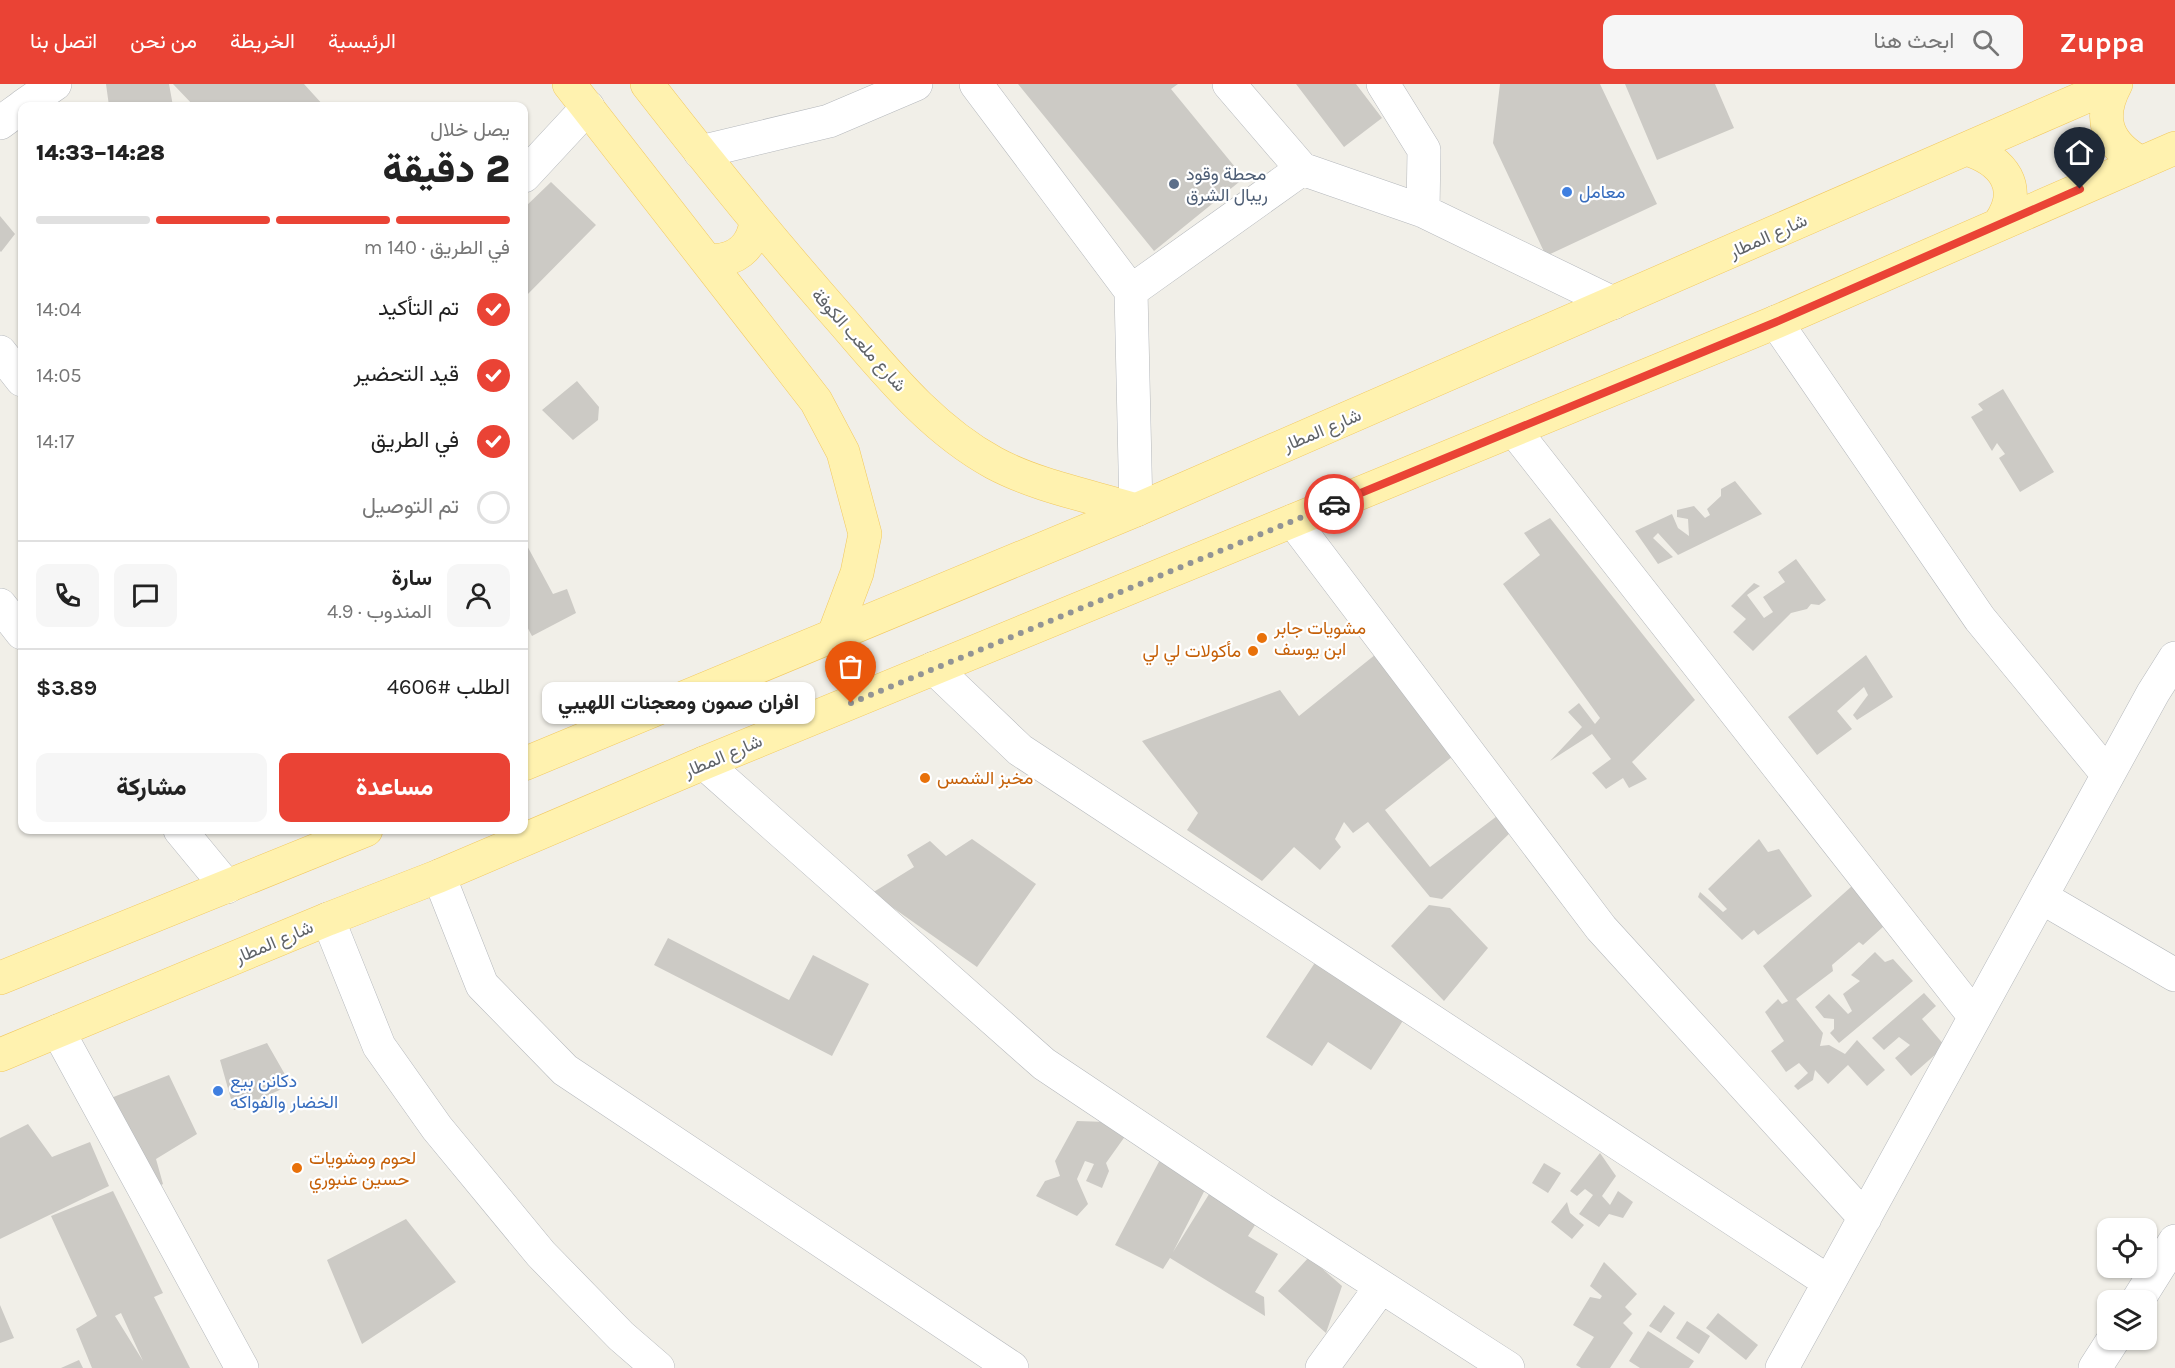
<!DOCTYPE html>
<html lang="ar">
<meta charset="utf-8">
<style>
:root{--surface:#fff;--page:#f6f6f6;--text:#222;--muted:#767676;--line:#e0e0e0;--accent:#ea4335}
body{margin:0;font-family:Karla,Vazirmatn,sans-serif;background:var(--page);color:var(--text);direction:rtl;height:100vh;display:flex;flex-direction:column;font-size:22px;white-space:nowrap}
*{box-sizing:border-box;margin:0}
p{font-size:20px;color:var(--muted)}
.icon{flex:none;width:33px;height:33px;fill:none;stroke:currentColor;stroke-width:2;stroke-linecap:round;stroke-linejoin:round}
.map{position:relative;flex:1;overflow:hidden;direction:ltr}
.details{position:absolute;left:18px;top:18px;width:510px;height:732px;display:flex;flex-direction:column;background:var(--surface);border-radius:12px;box-shadow:0 2px 4px #0004;direction:rtl}
.details>*{flex:none}
.fabs{position:absolute;left:2097px;top:1134px;display:grid;gap:12px}
.fabs a{display:grid;place-items:center;width:60px;height:60px;border-radius:12px;background:var(--surface);box-shadow:0 2px 4px #0004;font-size:30px}
.pin{position:absolute;display:grid;place-items:center;width:51px;height:51px;color:#fff;margin:-62px -26px;border-radius:50% 50% 50% 0;rotate:-45deg;box-shadow:0 0 6px #0007}
.pin .icon{rotate:45deg}
.courier{position:absolute;display:grid;place-items:center;width:60px;height:60px;margin:-30px;border:4px solid #ea4335;border-radius:50%;background:#fff;color:#222;box-shadow:0 2px 8px #0007}
.bubble{position:absolute;height:42px;border-radius:12px;background:var(--surface);box-shadow:0 2px 4px #0004;font-size:20px;font-weight:800;line-height:42px;text-align:center;direction:rtl}
.overview em{font-style:normal;font-weight:800}
.overview div{display:flex;flex-direction:column-reverse}
.overview{display:flex;align-items:center;justify-content:space-between;height:102px;padding:0 18px}
h1{font-size:39px;font-weight:800;line-height:45px}
.bar{display:grid;grid-template-columns:repeat(4,1fr);gap:9px 6px;align-content:center;height:72px;padding:0 18px}
.bar i{height:8px;border-radius:4px;background:var(--line)}
.bar .on{background:var(--accent)}
.bar p{grid-column:span 4}
.line{display:flex;align-items:center;gap:15px;padding:0 18px;border-top:2px solid var(--line)}
.line div{flex:1}
.round{display:grid;place-items:center;flex:none;width:63px;height:63px;border-radius:12px;background:var(--page)}
ol{padding:0 18px;list-style:none}
li{display:flex;align-items:center;gap:18px;height:66px}
li p{margin-inline-start:auto}
li .icon{padding:6px;border-radius:50%;background:var(--accent);color:#fff;stroke-width:4}
li:last-child{color:var(--muted)}
li i{width:33px;height:33px;border:3px solid var(--line);border-radius:50%}
.cta{display:flex;gap:12px;margin-top:auto;padding:12px 18px}
.cta a{flex:1;height:69px;border-radius:12px;background:var(--accent);color:#fff;font-size:24px;font-weight:800;line-height:69px;text-align:center}
.cta a+a{background:var(--page);color:var(--text)}
header{display:flex;align-items:center;gap:36px;box-sizing:border-box;height:84px;padding:0 30px;background:var(--accent);color:#fff}
header strong{font-size:28px}
nav{display:flex;gap:33px;margin-inline-start:auto;font-size:21px}
.search{width:420px;height:54px;background:var(--page);display:flex;align-items:center;gap:15px;box-sizing:border-box;padding:0 21px;border-radius:12px;color:var(--muted);font-size:22px}
.map>svg:first-child{display:block}
.building{fill:#cccac5;fill-rule:evenodd}
.lines{fill:none;stroke-linecap:round;stroke-linejoin:round}
.minor-casing{stroke:#b5b8bc;stroke-width:34}
.major-casing{stroke:#f2c960;stroke-width:34}
.minor{stroke:#fff;stroke-width:33}
.major{stroke:#fff2af;stroke-width:33}
.done{stroke:#929495;stroke-width:6;stroke-dasharray:0 10.8}
.route{stroke:#ea4335;stroke-width:8}
.service-dot{fill:#5c6f8a;stroke:#fff;stroke-width:2}
.shop-dot{fill:#3f7fe0;stroke:#fff;stroke-width:2}
.food-dot{fill:#e8710a;stroke:#fff;stroke-width:2}
.labels{text-anchor:middle;dominant-baseline:central;stroke-width:4.5;stroke-linejoin:round;paint-order:stroke}
.service-label{font-size:18px;fill:#4e5e75;stroke:#fff;text-anchor:start}
.shop-label{font-size:18px;fill:#366cbe;stroke:#fff;text-anchor:start}
.street-label{font-size:18px;fill:#5f6368;stroke:#fff}
.food-label{font-size:18px;fill:#c56008;stroke:#fff;text-anchor:start}
</style>
<header>
<strong>Zuppa</strong>
<div class="search"><svg class="icon" aria-label="search" viewBox="0 0 24 24"><circle cx="10" cy="10" r="6"/><path d="M15 15l6 6"/></svg>ابحث هنا</div>
<nav><a>الرئيسية</a><a>الخريطة</a><a>من نحن</a><a>اتصل بنا</a></nav>
</header>
<div class="map">
<svg width="2175" height="1284" viewBox="0 0 2175 1284">
<rect width="100%" height="100%" fill="#f1efe8"/>
<!-- building -->
<path class="building" d="M106,0h63l4,22h-64z
M173,0h131l20,22h-130z
M1018,0h160l-7,5 73,89 -90,73z
M1296,0h60l26,34 -38,29z
M1500,0h100l57,120 -111,52 -53,-113z
M1625,0h90l19,44 -77,32z
M551,98l45,43 -72,73v-90z
M0,132l15,18 -14,18 -1,-1z
M577,297l22,26 -1,13 -25,20 -31,-30z
M2003,305l51,83 -34,20 -21,-34 6,-4 -8,-11 -5,8 -21,-34 12,-7 -5,-6z
M1735,397l27,33 -84,41 -20,-22 -5,5 20,19 -15,7 -23,-33 37,-17 6,14 11,8 -1,-17 -11,-2v-7l17,-4 11,12 5,-3 -3,-6 14,-13v-7z
M1550,434l145,182 -63,62 15,17 -18,9 -6,-10 -17,11 -14,-16 19,-14 -19,-25 -42,27 32,-34 -14,-15 11,-9 16,21 5,-6 -97,-134 37,-29 -16,-22z
M524,456l29,54 14,-5 9,24 -44,23 -8,-15z
M1796,475l30,41 -7,5 -8,-1 -4,5 -16,4 -38,38 -20,-19 13,-13 -15,-13 23,-23 6,3 -13,9 17,23 9,-6 -10,-15 22,-15 -7,-10z
M1386,562l76,103 -77,61 45,57 71,-54 12,17 -71,69 -12,-2 -62,-75 -15,11 -9,-11 -9,17 6,8 -21,23 -26,-23 -32,34 -75,-51 11,-17 -56,-72 138,-51 19,26z
M1866,571l27,42 -36,23 -4,-5 15,-20 -4,-8 -27,24 15,18 -35,26 -29,-38z
M972,755l64,45 -59,83 -105,-74 42,-26 -7,-12 23,-14 16,15z
M1759,755l9,13 11,-3 33,47 -54,39 -4,-5 -12,10 -44,-43 2,-5 23,20 4,-3 -19,-20z
M1852,802l32,40 -21,19 -4,-3 -27,23 1,6 -37,28 27,34 -3,13 9,-1 16,9 12,-14 28,30 -18,16 -19,-21 -20,19 -13,-14 -2,10 -15,10 -4,-4 14,-13 -9,-10 -13,9 -15,-21 13,-10 -19,-29 13,-13 4,5 6,-3 -25,-35z
M1429,821l21,3 38,40 -44,53 -53,-55z
M668,854l121,62 24,-45 56,29 -37,72 -178,-91z
M1875,868l10,10 8,-3 20,22 -74,62 -9,-10 4,-4v-10l-10,-1 -9,-11 14,-13 19,20 4,-3 -9,-17 17,-13 -9,-6z
M1318,874l88,58 -35,54 -43,-28 -16,24 -46,-29z
M1924,909l12,13 -14,13 23,27 -34,30 -16,-18 15,-13 -11,-8 -15,13 -12,-12z
M267,959l24,42 -57,25 -14,-50z
M169,991l28,59 -41,25 7,25 -14,8 -38,-94z
M1077,1037l30,1 19,13 -20,28 3,8 -7,17 -16,-7 8,-17 -9,-3 -8,18 11,25 -11,12 -41,-20 9,-15 15,-5 -5,-15z
M28,1040l24,33 38,-15 19,44 -109,53v-101z
M1600,1069l16,23 -14,20 8,9 8,-14 15,11 -10,16 -14,-4 -10,13 -20,-13 14,-19 -8,-6 -8,7 -7,-5z
M1163,1070l48,24 -38,74 43,-69 48,28 -16,25 30,18 -23,38 9,5 1,19 -95,-58 -7,11 -48,-24z
M1544,1079l17,10 -13,20 -16,-10z
M113,1107l50,102 -9,4 36,71h-98l-16,-39 21,-13 -46,-100zM121,1229l22,48 -28,-45z
M1567,1118l3,11 14,12 -12,14 -21,-17z
M406,1135l50,63 -94,62 -35,-84z
M1309,1173l33,29 -16,47 -48,-42z
M1604,1178l33,32 -12,13 7,7 -9,9 10,10 -23,35h-29l-5,-3 18,-28 -21,-12 17,-28 10,2 2,-3 -12,-10z
M0,1221l14,33 -14,5z
M1664,1221l11,8 -14,20 -12,-7z
M1718,1229l40,32 -12,15 -40,-32z
M1687,1237l23,15 -11,18 -23,-16z
M1648,1247l46,30 -5,7h-49l-11,-7z
M79,1276l4,8h-22z"/>
<g class="lines">
<!-- minor casing -->
<g class="minor-casing">
<path id="minor" d="M976,0l155,207 5,219
M1229,0l73,85
M1383,0l41,66 -1,61
M23,22l32,-22
M0,39l22,-16
M700,68l129,-31 87,-37
M524,92l64,-69
M1131,207l171,-122 121,42 190,92
M1776,238l204,297 128,156
M0,268l22,28
M1514,346l461,587
M1293,437l308,407 264,290
M0,521l22,28
M934,584l86,82 809,532
M704,679l340,301 220,147 244,157
M180,746l47,57
M439,792l43,109 83,85 447,298
M2041,813l134,78
M328,835l51,127 58,82 104,126 80,82 37,32
M58,947l184,337
M2138,1216l37,-59
M1322,1284l59,-81
M1782,1284l371,-675 22,-35
M2095,1284l18,-28"/>
</g>
<!-- major casing -->
<g class="major-casing">
<path id="major" d="M569,0l247,317 27,51 22,82 -8,39 -23,61
M647,0c63,81 128,161 196,238 45,52 89,107 151,141 43,23 96,33 142,47
M2116,0c-19,35 -9,60 25,79
M1966,65c37,11 59,39 33,75
M707,176c27,3 46,-12 49,-39
M524,680l612,-254 979,-426
M0,894l366,-148
M0,971l328,-136 111,-43 265,-113 1072,-441 399,-174"/>
</g>
<!-- minor -->
<use href="#minor" class="minor"/>
<!-- major -->
<use href="#major" class="major"/>
</g>
<g class="lines">
<!-- done -->
<path class="done" d="M851,619l483,-199"/>
<!-- route -->
<path class="route" d="M1334,420l442,-182 304,-133"/>
</g>
<!-- markers -->
<circle class="service-dot" cx="1174" cy="100" r="6"/>
<g class="shop-dot">
<circle cx="1567" cy="108" r="6"/>
<circle cx="218" cy="1007" r="6"/>
</g>
<g class="food-dot">
<circle cx="1262" cy="554" r="6"/>
<circle cx="1253" cy="567" r="6"/>
<circle cx="925" cy="694" r="6"/>
<circle cx="297" cy="1084" r="6"/>
</g>
<g class="labels">
<!-- service labels -->
<g class="service-label">
<text x="1186" y="90">محطة وقود<tspan x="1186" dy="21">ريبال الشرق</tspan></text>
</g>
<!-- shop labels -->
<g class="shop-label">
<text x="1579" y="108">معامل</text>
<text x="230" y="997">دكانن بيع<tspan x="230" dy="21">الخضار والفواكه</tspan></text>
</g>
<!-- street labels -->
<g class="street-label">
<text transform="translate(1768 152) rotate(-24)">شارع المطار</text>
<text transform="translate(859 256) rotate(48)">شارع ملعب الكوفة</text>
<text transform="translate(1322 346) rotate(-23)">شارع المطار</text>
<text transform="translate(723 672) rotate(-23)">شارع المطار</text>
<text transform="translate(274 858) rotate(-23)">شارع المطار</text>
</g>
<!-- food labels -->
<g class="food-label">
<text x="1274" y="544">مشويات جابر<tspan x="1274" dy="21">ابن يوسف</tspan></text>
<text x="1241" y="567" text-anchor="end">مأكولات لي لي</text>
<text x="937" y="694">مخبز الشمس</text>
<text x="309" y="1074">لحوم ومشويات<tspan x="309" dy="21">حسين عنبوري</tspan></text>
</g>
</g>
</svg>
<div class="fabs">
<a><svg class="icon" aria-label="locate" viewBox="0 0 24 24"><circle cx="12" cy="12" r="6"/><path d="M12 2v4M12 18v4M2 12h4M18 12h4"/></svg></a>
<a><svg class="icon" aria-label="layers" viewBox="0 0 24 24"><path d="M12 4l9 5-9 5-9-5zM3 14l9 5 9-5"/></svg></a>
</div>
<div class="pin" style="left:851px;top:619px;background:#ea580c"><svg class="icon" aria-label="bag" viewBox="0 0 24 24"><path d="M5 8h14l-1 12H6zM9 8a3 3 0 0 1 6 0"/></svg></div>
<div class="pin" style="left:2080px;top:105px;background:#1f2937"><svg class="icon" aria-label="home" viewBox="0 0 24 24"><path d="M3 11l9-7 9 7M6 9v11h12V9"/></svg></div>
<div class="courier" style="left:1334px;top:420px"><svg class="icon" aria-label="car" viewBox="0 0 24 24"><path d="M5 17H2v-5l4-1 3-4h7l3 4 3 1v5h-3M9 17h6M6 11h13"/><circle cx="7" cy="17" r="2"/><circle cx="17" cy="17" r="2"/></svg></div>
<div class="bubble" style="left:542px;top:598px;width:273px">افران صمون ومعجنات اللهيبي</div>
<section class="details">
<div class="overview"><div><h1>2 دقيقة</h1><p>يصل خلال</p></div><em>14:28–14:33</em></div>
<div class="bar"><i class="on"></i><i class="on"></i><i class="on"></i><i></i><p>في الطريق · 140 m</p></div>
<ol>
<li><svg class="icon" aria-label="check" viewBox="0 0 24 24"><path d="M5 12l5 5 9-10"/></svg>تم التأكيد<p>14:04</p></li>
<li><svg class="icon" aria-label="check" viewBox="0 0 24 24"><path d="M5 12l5 5 9-10"/></svg>قيد التحضير<p>14:05</p></li>
<li><svg class="icon" aria-label="check" viewBox="0 0 24 24"><path d="M5 12l5 5 9-10"/></svg>في الطريق<p>14:17</p></li>
<li><i></i>تم التوصيل</li>
</ol>
<div class="line" style="height:108px"><a class="round"><svg class="icon" aria-label="person" viewBox="0 0 24 24"><circle cx="12" cy="8" r="4"/><path d="M4 21q1-7 8-7t8 7"/></svg></a><div><b>سارة</b><p>المندوب · 4.9</p></div><a class="round"><svg class="icon" aria-label="chat" viewBox="0 0 24 24"><path d="M4 5h16v11H9l-5 4z"/></svg></a><a class="round"><svg class="icon" aria-label="phone" viewBox="0 0 24 24"><path d="M5 4h4l2 5-3 2q2 4 5 5l2-3 5 2v4C11 20 4 13 5 4z"/></svg></a></div>
<div class="line" style="height:78px"><div>الطلب #4606</div><b>$3.89</b></div>
<div class="cta"><a>مساعدة</a><a>مشاركة</a></div>
</section>
</div>
